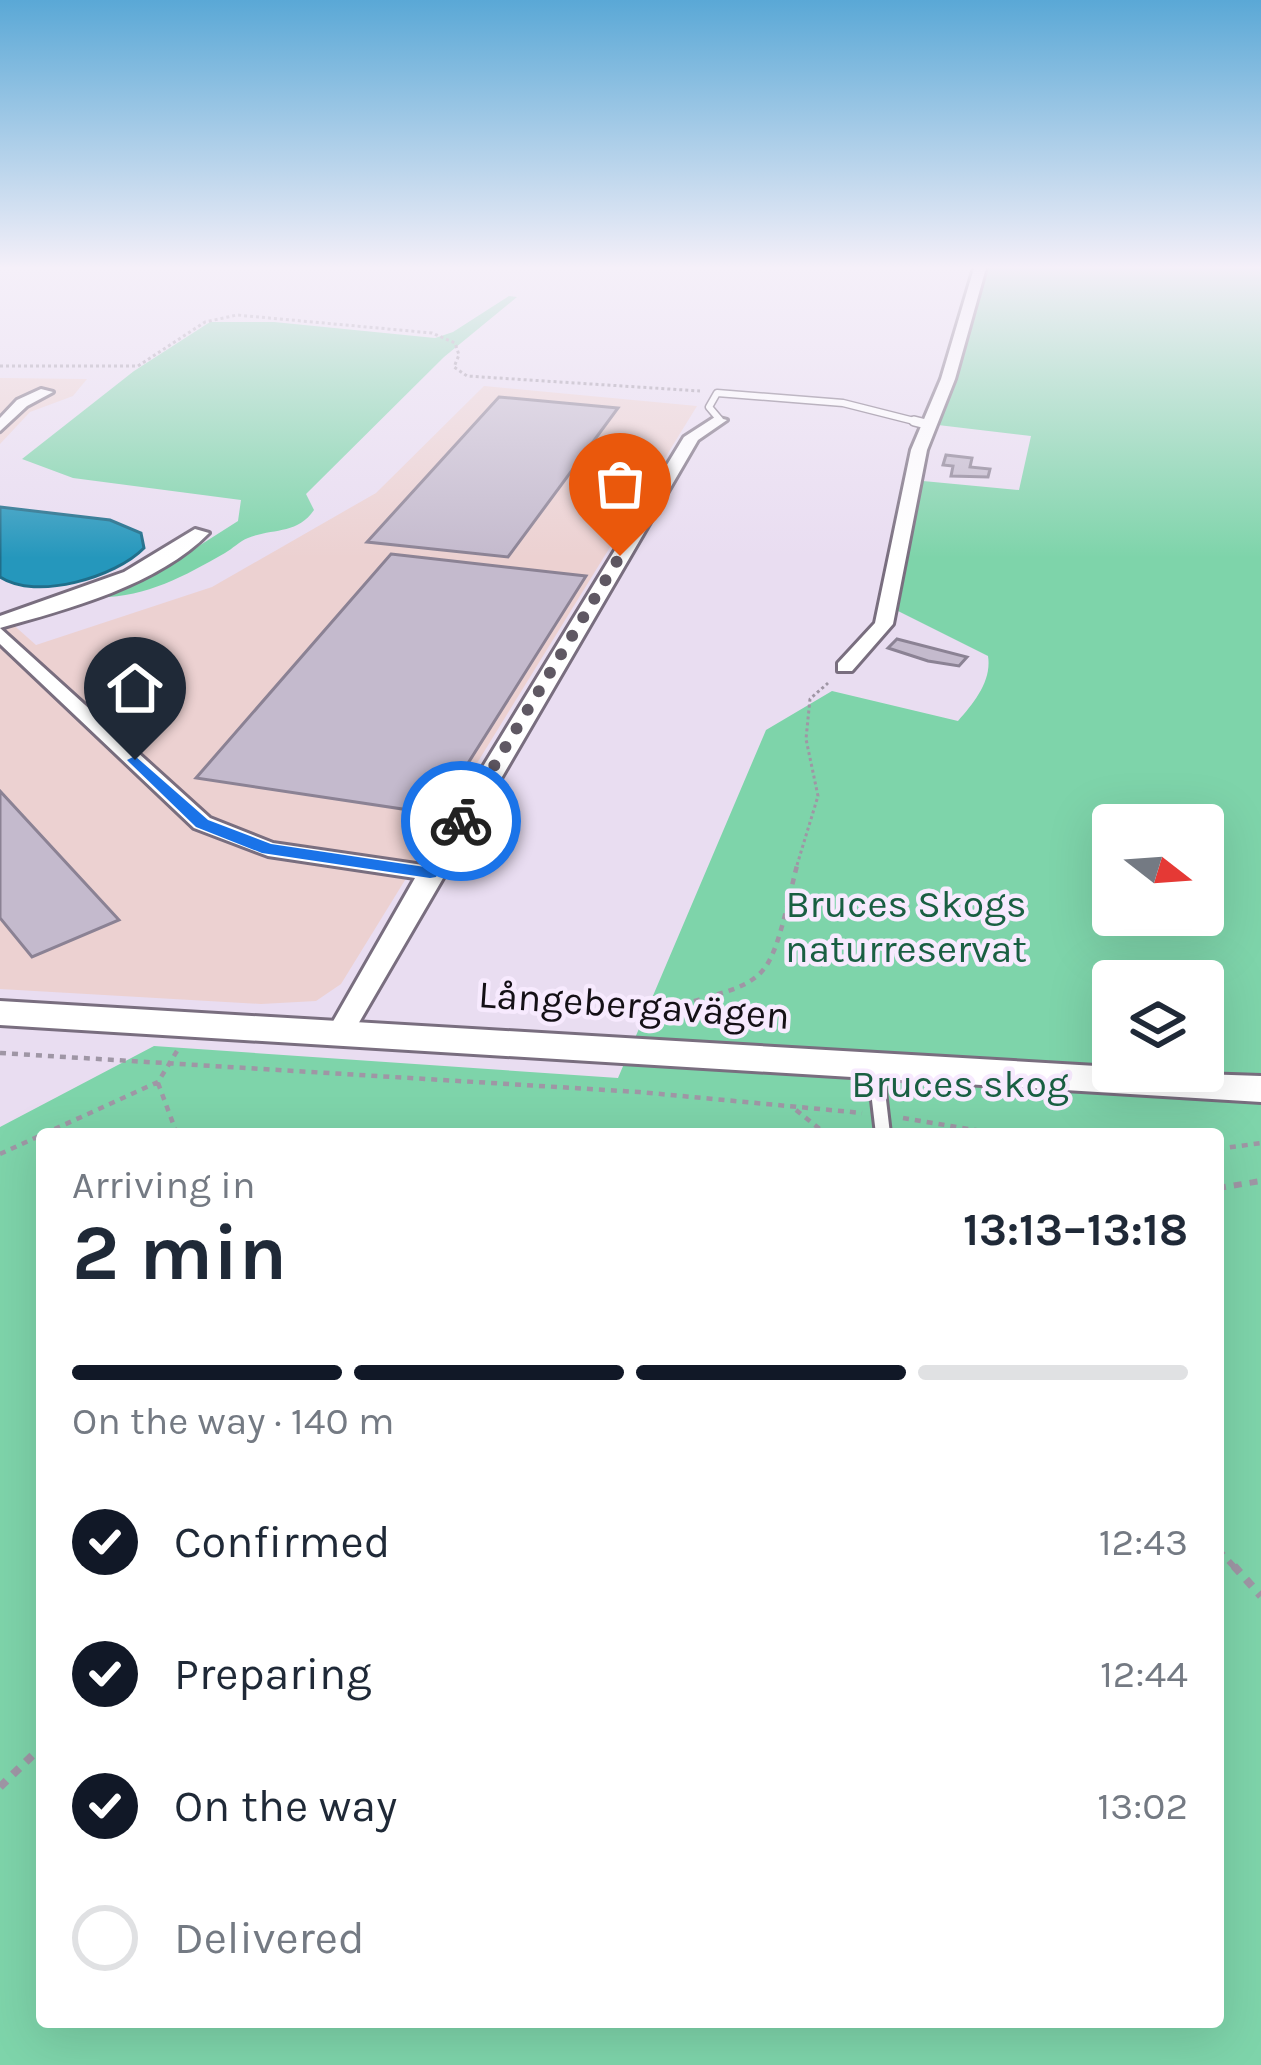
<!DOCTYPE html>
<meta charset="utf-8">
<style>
:root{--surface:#fff;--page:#f2f2f3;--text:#1f2937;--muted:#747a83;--line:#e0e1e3;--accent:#111827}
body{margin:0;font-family:Karla,sans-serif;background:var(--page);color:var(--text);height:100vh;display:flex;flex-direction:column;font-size:45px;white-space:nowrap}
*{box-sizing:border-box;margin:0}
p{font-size:39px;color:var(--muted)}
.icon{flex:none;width:66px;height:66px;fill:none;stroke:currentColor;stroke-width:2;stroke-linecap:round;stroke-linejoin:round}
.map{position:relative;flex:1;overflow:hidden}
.sheet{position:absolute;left:36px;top:1128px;width:1188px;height:900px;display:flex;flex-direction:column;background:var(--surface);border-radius:12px;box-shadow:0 12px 48px #0002}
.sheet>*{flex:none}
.needle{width:78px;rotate:107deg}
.controls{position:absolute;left:1092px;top:804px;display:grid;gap:24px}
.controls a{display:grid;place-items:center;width:132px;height:132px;border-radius:12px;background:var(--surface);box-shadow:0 12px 48px #0002;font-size:60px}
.pin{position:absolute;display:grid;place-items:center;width:102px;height:102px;color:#fff;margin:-123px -51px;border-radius:50% 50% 50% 0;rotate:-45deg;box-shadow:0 0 12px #0007}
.pin .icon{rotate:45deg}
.courier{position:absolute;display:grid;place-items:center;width:120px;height:120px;margin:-60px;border:9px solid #1a73e8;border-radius:50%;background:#fff;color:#222;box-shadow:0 3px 15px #0007}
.summary em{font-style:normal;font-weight:700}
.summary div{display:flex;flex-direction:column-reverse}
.summary{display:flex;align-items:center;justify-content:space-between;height:204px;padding:0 36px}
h1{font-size:78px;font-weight:700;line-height:90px}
.bar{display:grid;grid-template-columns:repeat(4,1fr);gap:18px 12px;align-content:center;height:144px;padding:0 36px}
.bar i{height:15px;border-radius:9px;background:var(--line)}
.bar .active{background:var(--accent)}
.bar p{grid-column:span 4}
ol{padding:0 36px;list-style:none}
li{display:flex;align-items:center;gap:36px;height:132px}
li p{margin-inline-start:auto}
li .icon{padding:12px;border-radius:50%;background:var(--accent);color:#fff;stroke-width:4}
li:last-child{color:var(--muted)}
li i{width:66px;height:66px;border:6px solid var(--line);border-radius:50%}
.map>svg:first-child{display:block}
.industrial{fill:#ecd1d1}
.green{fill:#7ed4aa;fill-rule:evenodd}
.water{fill:#2597bc;stroke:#206e8a;stroke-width:3}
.building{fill:#c4bacd;stroke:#8b8294;stroke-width:3}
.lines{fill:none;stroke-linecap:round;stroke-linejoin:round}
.lane-far2-casing{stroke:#796e7f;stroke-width:9}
.lane-far1-casing{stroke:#796e7f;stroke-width:12}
.lane-casing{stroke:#796e7f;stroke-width:20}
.street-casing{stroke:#796e7f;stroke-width:6}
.secondary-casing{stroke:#796e7f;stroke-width:6}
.path-far3{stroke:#9f96a5;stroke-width:3;stroke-dasharray:3 3;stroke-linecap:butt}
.path-far2{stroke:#9f96a5;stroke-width:4.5;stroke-dasharray:6 6;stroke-linecap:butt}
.path-far1{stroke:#9f96a5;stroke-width:6;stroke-dasharray:8 8;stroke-linecap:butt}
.path{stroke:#9f96a5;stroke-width:8;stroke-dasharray:9 9;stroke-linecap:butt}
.lane-far2{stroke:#fff;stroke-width:6}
.lane-far1{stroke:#fff;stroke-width:9}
.lane{stroke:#fff;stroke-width:14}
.street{fill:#fff;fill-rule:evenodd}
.secondary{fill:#fff;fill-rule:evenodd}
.route{fill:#1a73e8}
.done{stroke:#5f5863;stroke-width:12;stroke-dasharray:0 21.6}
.labels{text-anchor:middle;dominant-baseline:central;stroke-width:9;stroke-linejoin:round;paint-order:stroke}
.park-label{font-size:39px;fill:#195f42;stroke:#f7eafe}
.street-label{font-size:39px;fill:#141016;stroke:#f7eafe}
</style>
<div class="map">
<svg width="1261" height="2065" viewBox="0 0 1261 2065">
<rect width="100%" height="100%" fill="#e9ddf1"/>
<!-- industrial -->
<path class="industrial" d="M0,378l87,1 -14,17 -43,16 -30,32z
M484,386l213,20 -356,578 -25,17 -55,3 -261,-15v-376l36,32 176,-58 164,-94z"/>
<!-- green -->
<path class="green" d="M982,268h279v1797h-1261v-938l154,-81 464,32 148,-348 66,-39 126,30c16,-18 34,-40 30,-65l-90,-45 25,-130 96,9 12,-54 -93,-11zM1113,825h90v90h-90zM1113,981h90v90h-90zM42,1134h1176v888h-1176z
M509,296l8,1 -73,60 -138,137 8,16c-17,25 -42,18 -66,28 -8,3 -16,11 -23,15 -42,24 -82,46 -131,44l78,-34 66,-42 3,-21 -168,-22 -51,-19 112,-88 76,-49h64l161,16 18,-6z"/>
<!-- water -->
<path class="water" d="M0,507l110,13 31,13 3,15c-28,29 -108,53 -144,29z"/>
<!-- building -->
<path class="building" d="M499,397l119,11 -110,149 -141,-15z
M946,455l26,3 -2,9 20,2 -2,8 -37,-1 2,-10 -10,-1z
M391,554l195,22 -150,238 -240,-36z
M897,639l70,18 -8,9 -31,-5 -40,-13z
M0,791l119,129 -87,37 -32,-39z"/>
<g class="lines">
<!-- lane-far2 casing -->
<g class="lane-far2-casing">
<path id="lane-far2" d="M720,420l-11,-13 8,-14 126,10 83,21"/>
</g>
<!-- lane-far1 casing -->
<g class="lane-far1-casing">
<path id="lane-far1" d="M914,421l16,4"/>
</g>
<!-- lane casing -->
<g class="lane-casing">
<path id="lane" d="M875,1066l8,68"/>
</g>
<!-- street casing -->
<g class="street-casing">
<path id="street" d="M974,268h12l-31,111 -28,71 -34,174 -41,47h-14v-8l37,-40 36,-173 30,-71z
M41,389l12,3 -26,14 -27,25v-13l17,-18z
M715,417l12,3 -29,20 -348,598 -10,3 -13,-9 88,-154 -147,-22 -74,-28 -194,-184v-16l210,190 63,25 150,22 261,-428z
M195,529l14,4c-51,52 -140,76 -209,95v-12l124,-44z"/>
</g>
<!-- secondary casing -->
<g class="secondary-casing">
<path id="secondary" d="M0,1001l1113,66v4l148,5v26l-1261,-77z"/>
</g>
<!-- path-far3 -->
<path class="path-far3" d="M0,366h138l67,-44 32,-7 195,18 23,10 4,12 -5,12 13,9 233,15
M797,865l21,-69 -12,-57 4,-40 18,-16"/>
<!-- path-far2 -->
<path class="path-far2" d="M653,1025c31,-35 92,-23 115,-62 14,-24 22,-73 30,-101
M0,1053l639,39 223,21
M158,1083l19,51
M796,1110l30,24
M903,1118l96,16
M1218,1149l43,-6
M0,1154l158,-72 19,-31"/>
<!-- path-far1 -->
<path class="path-far1" d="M1218,1188l43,-7
M1218,1549l18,20"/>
<!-- path -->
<path class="path" d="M1234,1566l27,30
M0,1787l42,-41"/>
<!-- lane-far2 -->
<use href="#lane-far2" class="lane-far2"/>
<!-- lane-far1 -->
<use href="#lane-far1" class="lane-far1"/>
<!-- lane -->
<use href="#lane" class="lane"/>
<!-- street -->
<use href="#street" class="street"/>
<!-- secondary -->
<use href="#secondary" class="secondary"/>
</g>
<!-- sky -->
<linearGradient id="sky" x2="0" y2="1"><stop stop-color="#5aa8d6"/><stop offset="0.48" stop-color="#f5f0f9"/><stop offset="1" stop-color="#f5f0f9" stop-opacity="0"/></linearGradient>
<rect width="1261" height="558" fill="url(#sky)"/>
<!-- route -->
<path class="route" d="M135,756l73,64 63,24 154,23 30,-49 14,3 -33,56 -6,1 -168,-25 -66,-26 -66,-64 -3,-3z"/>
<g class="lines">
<!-- done -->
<path class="done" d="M461,821l159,-265"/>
</g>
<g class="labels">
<!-- park labels -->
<g class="park-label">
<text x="906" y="904">Bruces Skogs<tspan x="906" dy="45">naturreservat</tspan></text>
<text x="960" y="1084">Bruces skog</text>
</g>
<!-- street labels -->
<g class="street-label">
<text transform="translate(634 1005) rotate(4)">Långebergavägen</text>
</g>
</g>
</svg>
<div class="controls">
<a><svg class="needle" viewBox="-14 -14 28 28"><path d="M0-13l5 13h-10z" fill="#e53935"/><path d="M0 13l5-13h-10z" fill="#747a83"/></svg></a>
<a><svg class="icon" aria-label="layers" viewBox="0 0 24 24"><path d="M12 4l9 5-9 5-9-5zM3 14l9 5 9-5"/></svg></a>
</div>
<div class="pin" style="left:620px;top:556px;background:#ea580c"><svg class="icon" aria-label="bag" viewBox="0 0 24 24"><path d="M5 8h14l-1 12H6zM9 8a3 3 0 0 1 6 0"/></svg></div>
<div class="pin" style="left:135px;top:760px;background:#1f2937"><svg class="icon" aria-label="home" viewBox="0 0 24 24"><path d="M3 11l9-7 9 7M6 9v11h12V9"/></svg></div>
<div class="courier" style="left:461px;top:821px"><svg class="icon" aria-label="bike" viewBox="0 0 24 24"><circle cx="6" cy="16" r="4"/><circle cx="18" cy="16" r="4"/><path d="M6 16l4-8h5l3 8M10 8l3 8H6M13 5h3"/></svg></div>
<section class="sheet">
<div class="summary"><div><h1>2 min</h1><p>Arriving in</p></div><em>13:13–13:18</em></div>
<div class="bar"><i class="active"></i><i class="active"></i><i class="active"></i><i></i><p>On the way · 140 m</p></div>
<ol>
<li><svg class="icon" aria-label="check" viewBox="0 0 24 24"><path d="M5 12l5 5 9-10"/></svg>Confirmed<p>12:43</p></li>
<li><svg class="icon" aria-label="check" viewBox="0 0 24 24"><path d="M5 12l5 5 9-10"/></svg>Preparing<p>12:44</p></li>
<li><svg class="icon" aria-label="check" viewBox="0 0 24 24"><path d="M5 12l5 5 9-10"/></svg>On the way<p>13:02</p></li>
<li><i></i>Delivered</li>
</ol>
</section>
</div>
